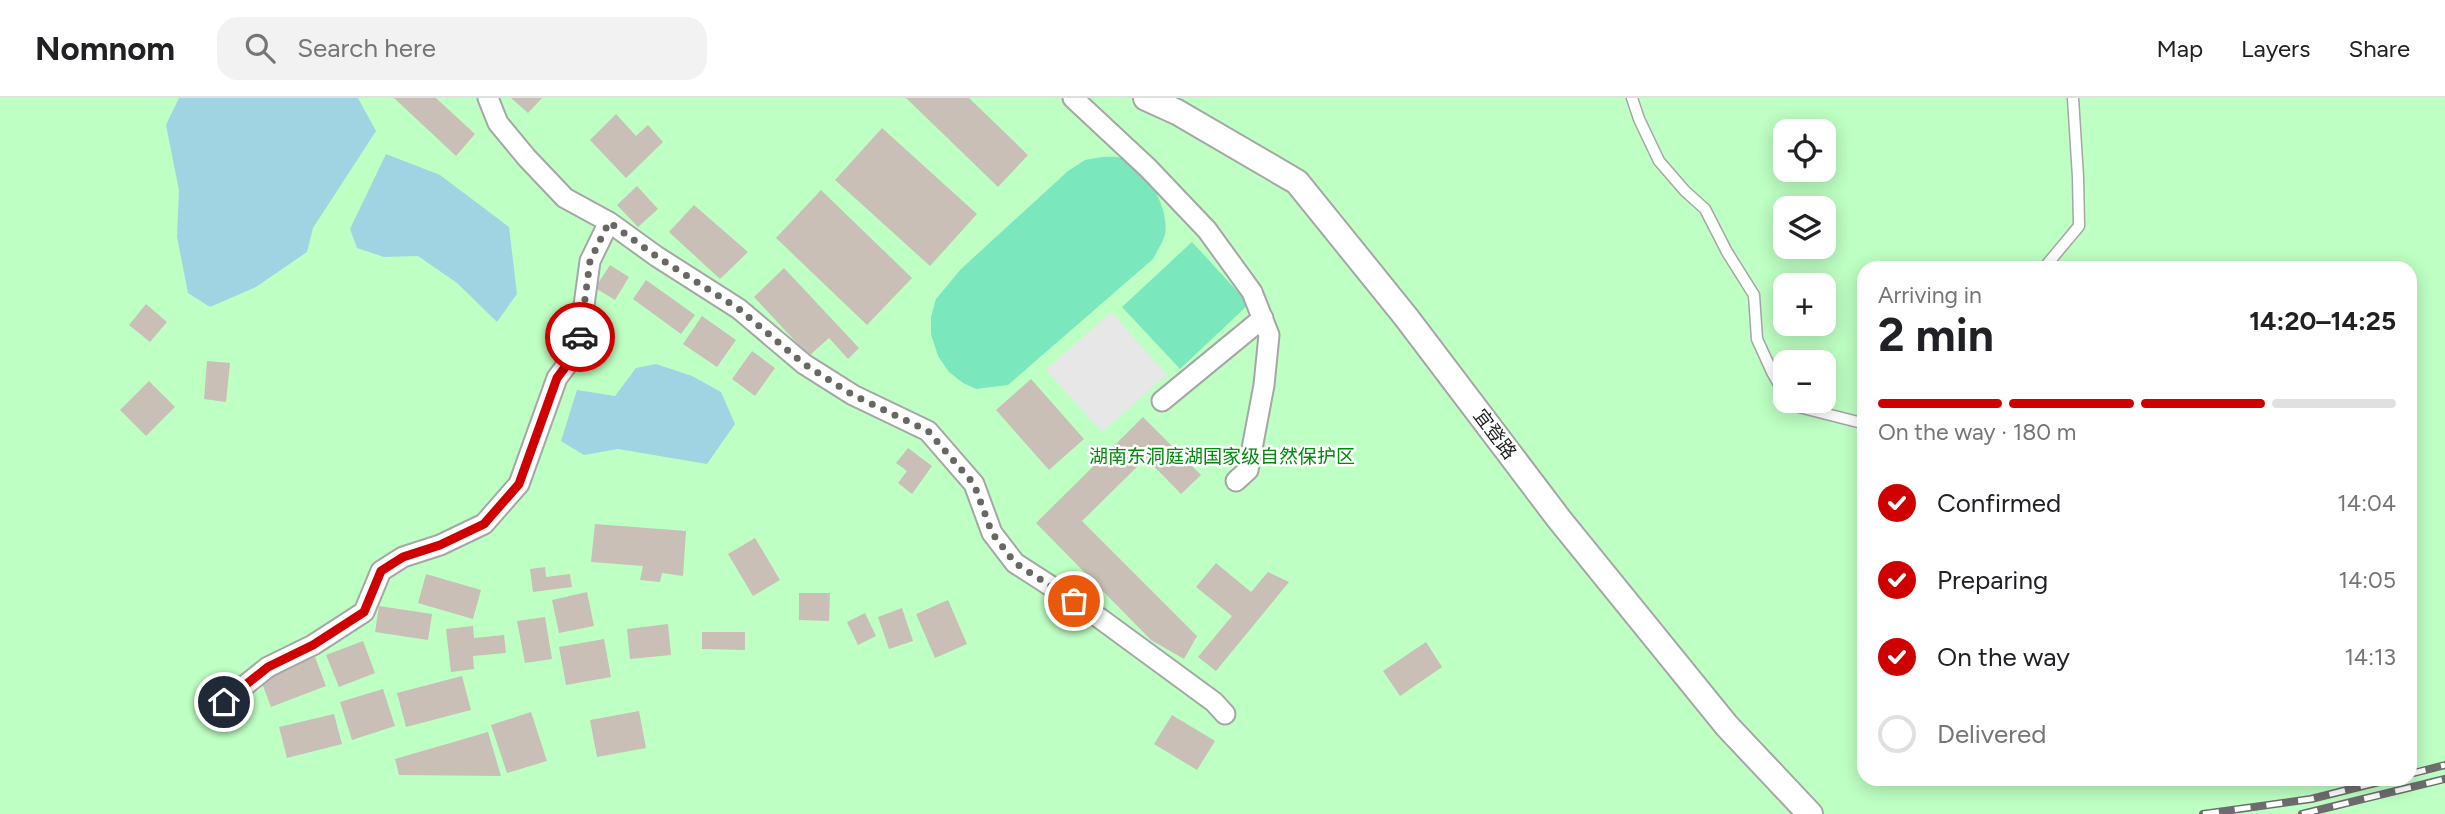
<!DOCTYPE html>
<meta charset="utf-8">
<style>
:root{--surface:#fff;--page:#f2f2f2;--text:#202124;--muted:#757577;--line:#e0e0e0;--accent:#ce0000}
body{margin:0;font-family:Figtree,"Noto Sans SC",sans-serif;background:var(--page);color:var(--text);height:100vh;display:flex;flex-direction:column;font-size:26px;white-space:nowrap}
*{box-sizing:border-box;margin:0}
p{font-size:23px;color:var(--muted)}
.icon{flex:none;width:38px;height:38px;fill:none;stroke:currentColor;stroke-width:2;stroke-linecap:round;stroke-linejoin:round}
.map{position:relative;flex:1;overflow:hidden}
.sheet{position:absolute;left:1857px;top:163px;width:560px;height:525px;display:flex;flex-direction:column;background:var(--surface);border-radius:21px;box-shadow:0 4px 18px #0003}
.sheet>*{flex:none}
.tools{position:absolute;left:1773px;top:21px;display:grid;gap:14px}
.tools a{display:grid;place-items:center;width:63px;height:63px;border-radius:14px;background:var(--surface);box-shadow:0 4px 18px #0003;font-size:35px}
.pin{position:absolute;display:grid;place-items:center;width:60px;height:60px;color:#fff;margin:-30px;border:4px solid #fff;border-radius:50%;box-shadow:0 2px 7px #0007}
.courier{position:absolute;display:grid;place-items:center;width:70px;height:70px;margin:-35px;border:5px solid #ce0000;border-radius:50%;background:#fff;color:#222;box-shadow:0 2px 9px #0007}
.summary em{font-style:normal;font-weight:700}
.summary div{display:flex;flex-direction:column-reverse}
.summary{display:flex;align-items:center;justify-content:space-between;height:119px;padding:0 21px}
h1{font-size:46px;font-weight:700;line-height:52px}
.bar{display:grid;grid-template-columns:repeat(4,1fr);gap:10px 7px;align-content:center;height:84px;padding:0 21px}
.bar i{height:9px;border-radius:5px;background:var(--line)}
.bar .active{background:var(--accent)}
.bar p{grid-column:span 4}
ol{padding:0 21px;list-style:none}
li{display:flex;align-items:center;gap:21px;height:77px}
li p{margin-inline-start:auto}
li .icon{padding:7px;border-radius:50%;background:var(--accent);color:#fff;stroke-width:4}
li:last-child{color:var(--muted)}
li i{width:38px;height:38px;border:4px solid var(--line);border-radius:50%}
header{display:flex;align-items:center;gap:42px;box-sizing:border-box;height:98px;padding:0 35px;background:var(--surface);border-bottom:2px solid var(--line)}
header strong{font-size:33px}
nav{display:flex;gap:38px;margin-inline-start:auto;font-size:24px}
.search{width:490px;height:63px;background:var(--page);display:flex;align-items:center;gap:18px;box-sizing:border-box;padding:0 24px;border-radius:21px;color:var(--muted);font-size:26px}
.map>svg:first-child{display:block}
.park{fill:#beffc3;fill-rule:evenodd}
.pitch{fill:#7be7bd}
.parking{fill:#e7e7e7}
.water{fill:#a1d4e3}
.building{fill:#c9bfb7}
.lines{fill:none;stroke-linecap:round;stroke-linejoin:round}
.service-casing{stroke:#a6a6a6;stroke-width:13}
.minor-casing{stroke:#a6a6a6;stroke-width:23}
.tertiary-casing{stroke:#a6a6a6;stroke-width:28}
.service{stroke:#fff;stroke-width:10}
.minor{stroke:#fff;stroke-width:19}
.tertiary{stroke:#fff;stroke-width:24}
.rail-casing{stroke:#6d6d6d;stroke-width:8}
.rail{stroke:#fff;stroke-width:5;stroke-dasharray:16;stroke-linecap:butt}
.done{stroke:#686764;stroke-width:7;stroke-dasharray:0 12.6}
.route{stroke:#ce0000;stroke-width:9}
.labels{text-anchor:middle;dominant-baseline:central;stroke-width:5;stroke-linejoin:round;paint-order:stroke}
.street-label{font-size:19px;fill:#1f1f1f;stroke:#fff}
.park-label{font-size:19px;fill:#01890c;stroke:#fff}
</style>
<header>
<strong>Nomnom</strong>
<div class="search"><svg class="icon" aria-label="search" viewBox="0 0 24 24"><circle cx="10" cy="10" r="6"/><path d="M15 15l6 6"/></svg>Search here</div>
<nav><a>Map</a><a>Layers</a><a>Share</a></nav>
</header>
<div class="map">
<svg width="2445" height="716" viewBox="0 0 2445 716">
<rect width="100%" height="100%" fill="#f1ede4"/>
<!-- park -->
<path class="park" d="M0,0h2445v716h-2445zM1785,33h39v39h-39zM1785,110h39v39h-39zM1864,170h546v511h-546zM1785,187h39v39h-39zM1785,264h39v39h-39z"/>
<!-- pitch -->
<path class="pitch" d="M1102,59c7,0 16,-1 23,2 22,8 45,52 40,75 -2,8 -8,17 -12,25l-145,126 -32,4 -13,-6 -14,-11 -11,-16 -7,-22v-17l5,-18 25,-30 107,-98 17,-11z
M1192,144l57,62 -69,65 -58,-62z"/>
<!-- parking -->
<path class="parking" d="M1111,214l56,63 -65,57 -56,-62z"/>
<!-- water -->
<path class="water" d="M179,0h179l18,33 -63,97 -6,24 -51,35 -46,20 -22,-14 -11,-56 2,-47 -13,-65z
M386,56l54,21 69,52 8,67 -20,28 -40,-39 -39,-27 -34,1 -27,-9 -7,-19z
M656,266l36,12 29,16 14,32 -28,40 -89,-15 -34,6 -23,-14 16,-51 38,6 21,-28z"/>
<!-- building -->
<path class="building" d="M394,0h42l39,36 -19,22z
M511,0h31l-14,15z
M906,0h63l59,57 -30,32z
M616,16l20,22 12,-11 15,17 -37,36 -36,-38z
M882,30l95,86 -47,52 -95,-86z
M637,88l21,23 -20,18 -21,-22z
M821,92l91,88 -45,47 -91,-87z
M694,107l54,47 -28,27 -51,-47z
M610,167l19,12 -14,23 -20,-12z
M784,170l75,80 -11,11 -19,-21 -20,18 -55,-59z
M646,182l49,35 -14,19 -48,-35z
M146,206l21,18 -17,20 -21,-17z
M702,218l34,24 -19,27 -34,-23z
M752,253l23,17 -20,28 -23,-17z
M207,263l23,2 -4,39 -22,-3z
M1031,281l53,60 -35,31 -53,-60z
M149,283l26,26 -29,29 -26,-26z
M1143,319l58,58 -20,19 -35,-36 -64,63 115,115 -13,23 -33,-19 -115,-117z
M908,350l24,18 -20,28 -14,-11 9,-12 -11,-8z
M595,426l91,7 -3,45 -21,-3 -2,9 -20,-2 3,-14 -52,-4z
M755,440l25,42 -27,16 -25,-42z
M1216,465l35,29 17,-20 21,10 -73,89 -18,-14 34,-41 -36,-29z
M545,469l1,10 24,-3 2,13 -39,5 -3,-23z
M426,476l55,16 -8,29 -55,-16z
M587,494l7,34 -35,7 -7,-33z
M799,495h31l-1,28 -30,-1z
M948,502l19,44 -32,14 -19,-44z
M379,508l53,8 -4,26 -53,-8z
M902,510l11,33 -24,8 -11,-32z
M865,515l11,23 -18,9 -11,-23z
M545,519l7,42 -27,4 -8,-42z
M668,526l3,31 -41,4 -3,-30z
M473,528l1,12 30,-3 2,18 -33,3 1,13 -23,3 -5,-43z
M702,534h43v18l-43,-1z
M604,541l7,38 -45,8 -7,-38z
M363,543l12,32 -36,14 -13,-32z
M1426,544l16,25 -42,29 -17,-25z
M315,559l11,29 -55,21 -11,-29z
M462,578l9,34 -65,17 -9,-34z
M383,591l12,37 -43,14 -12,-38z
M639,613l7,37 -49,9 -7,-37z
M531,614l16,49 -40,12 -16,-48z
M334,616l8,30 -55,14 -8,-31z
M1172,617l43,26 -18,29 -43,-26z
M488,634l13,44 -102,-1 -4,-16z"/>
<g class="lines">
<!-- service casing -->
<g class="service-casing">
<path id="service" d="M1632,0l7,21 20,42 26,30 20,18 22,43 27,43 3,44 15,33 13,23
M2044,170l35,-42 -1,-49 -5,-79
M1789,303l2,4 67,17 6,-1"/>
</g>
<!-- minor casing -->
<g class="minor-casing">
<path id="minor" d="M1073,0l75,70 59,62 45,62 17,43 -5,50 -16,85 -12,11
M609,124l47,34 83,53 65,55 49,31 75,36 46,53 18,49 23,30 79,51 120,88 11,12
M1162,303l101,-83
M224,604l44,-35 45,-22 51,-33 17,-41 22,-14 37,-12 44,-21 35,-40 38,-106 21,-28 12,-89 19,-39 -44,-24 -38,-40 -29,-35 -10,-25"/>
</g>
<!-- tertiary casing -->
<g class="tertiary-casing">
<path id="tertiary" d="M1146,0l31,14 120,70 109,135 153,202 168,207 83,88"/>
</g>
<!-- service -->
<use href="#service" class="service"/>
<!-- minor -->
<use href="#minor" class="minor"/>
<!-- tertiary -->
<use href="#tertiary" class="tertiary"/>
<!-- rail casing -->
<g class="rail-casing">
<path id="rail" d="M2410,676l35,-9
M2203,716l108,-15 80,-20
M2302,716l143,-35"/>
</g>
<!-- rail -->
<use href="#rail" class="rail"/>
</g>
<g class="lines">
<!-- done -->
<path class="done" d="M580,239l10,-76 19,-39 47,34 83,53 65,55 49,31 75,36 46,53 18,49 23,30 59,38"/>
<!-- route -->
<path class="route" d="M224,604l44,-35 45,-22 51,-33 17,-41 22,-14 37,-12 44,-21 35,-40 38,-106 21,-28 2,-13"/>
</g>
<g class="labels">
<!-- street labels -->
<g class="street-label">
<text transform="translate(1495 336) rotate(53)">宜登路</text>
</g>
<!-- park labels -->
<g class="park-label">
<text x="1222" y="358">湖南东洞庭湖国家级自然保护区</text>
</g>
</g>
</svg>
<div class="tools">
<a><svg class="icon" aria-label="locate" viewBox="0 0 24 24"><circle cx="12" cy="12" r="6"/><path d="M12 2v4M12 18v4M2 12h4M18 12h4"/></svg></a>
<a><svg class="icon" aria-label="layers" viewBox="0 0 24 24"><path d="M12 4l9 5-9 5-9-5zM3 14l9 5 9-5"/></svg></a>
<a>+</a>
<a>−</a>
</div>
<div class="pin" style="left:1074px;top:503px;background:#ea580c"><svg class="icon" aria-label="bag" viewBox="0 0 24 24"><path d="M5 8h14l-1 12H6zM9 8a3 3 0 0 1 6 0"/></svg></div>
<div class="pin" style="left:224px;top:604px;background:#1f2937"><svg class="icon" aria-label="home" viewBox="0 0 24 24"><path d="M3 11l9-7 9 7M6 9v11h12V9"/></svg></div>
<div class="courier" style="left:580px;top:239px"><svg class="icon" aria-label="car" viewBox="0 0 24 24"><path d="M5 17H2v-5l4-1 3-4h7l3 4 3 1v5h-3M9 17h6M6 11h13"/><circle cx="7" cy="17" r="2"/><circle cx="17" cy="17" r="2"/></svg></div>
<section class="sheet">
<div class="summary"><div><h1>2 min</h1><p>Arriving in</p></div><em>14:20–14:25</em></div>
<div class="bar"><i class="active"></i><i class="active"></i><i class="active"></i><i></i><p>On the way · 180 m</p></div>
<ol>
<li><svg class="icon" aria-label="check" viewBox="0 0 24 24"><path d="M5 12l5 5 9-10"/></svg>Confirmed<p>14:04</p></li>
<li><svg class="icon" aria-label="check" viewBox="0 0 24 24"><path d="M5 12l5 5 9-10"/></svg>Preparing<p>14:05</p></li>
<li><svg class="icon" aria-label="check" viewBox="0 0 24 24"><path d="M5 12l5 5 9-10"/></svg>On the way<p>14:13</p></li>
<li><i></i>Delivered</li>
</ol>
</section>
</div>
